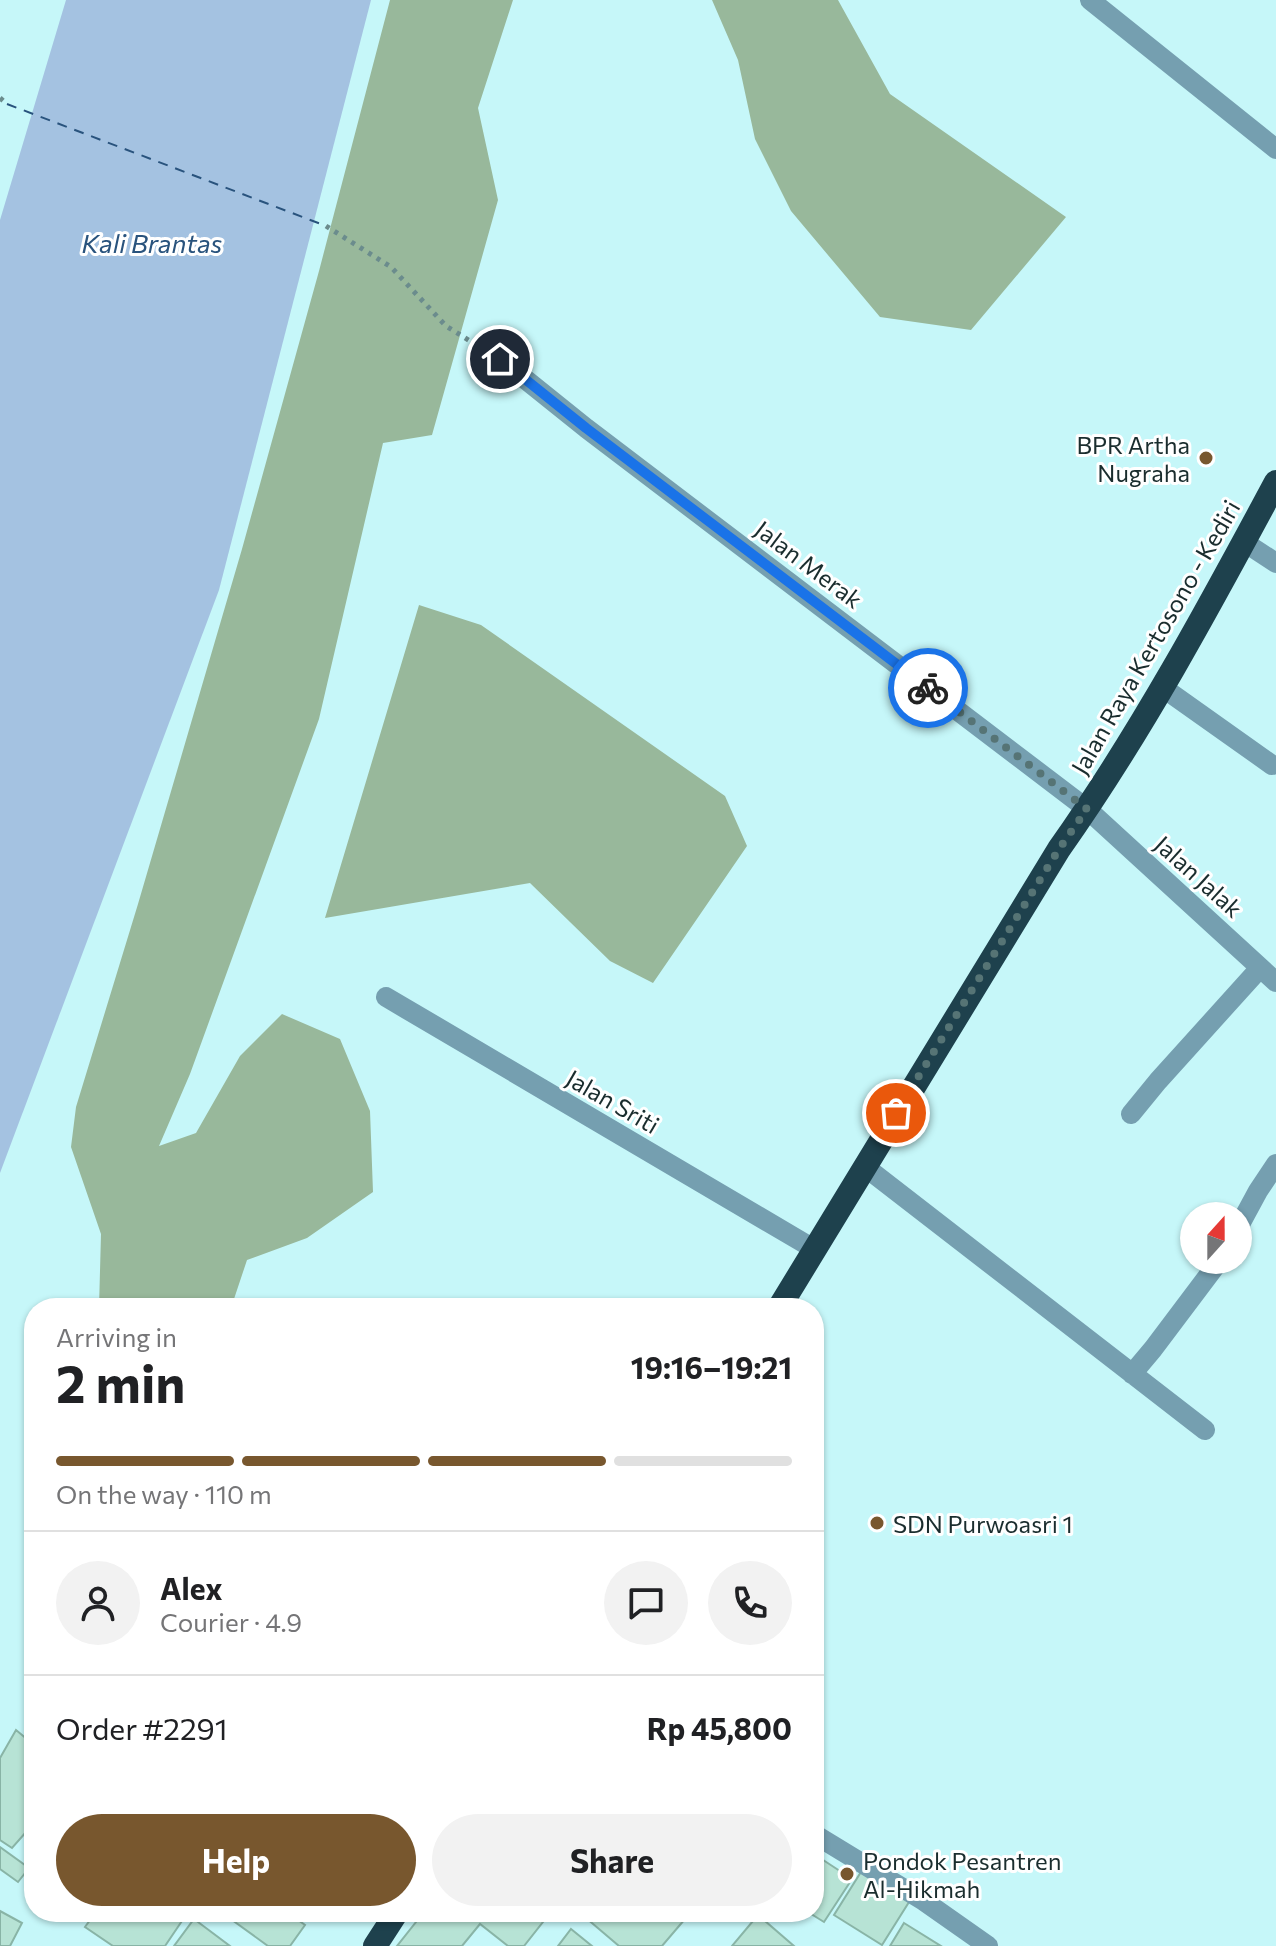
<!DOCTYPE html>
<meta charset="utf-8">
<style>
:root{--surface:#fff;--page:#f2f2f2;--text:#202124;--muted:#757577;--line:#e0e0e0;--accent:#78572e}
body{margin:0;font-family:Commissioner,sans-serif;background:var(--page);color:var(--text);height:100vh;display:flex;flex-direction:column;font-size:30px;white-space:nowrap}
*{box-sizing:border-box;margin:0}
p{font-size:26px;color:var(--muted)}
.icon{flex:none;width:44px;height:44px;fill:none;stroke:currentColor;stroke-width:2;stroke-linecap:round;stroke-linejoin:round}
.map{position:relative;flex:1;overflow:hidden}
.sheet{position:absolute;left:24px;top:1298px;width:800px;height:624px;display:flex;flex-direction:column;background:var(--surface);border-radius:32px;box-shadow:0 2px 6px #0004}
.sheet>*{flex:none}
.needle{width:52px;rotate:21deg}
.tools{position:absolute;left:1180px;top:1202px;display:grid;gap:16px}
.tools a{display:grid;place-items:center;width:72px;height:72px;border-radius:50%;background:var(--surface);box-shadow:0 2px 6px #0004;font-size:40px}
.pin{position:absolute;display:grid;place-items:center;width:68px;height:68px;color:#fff;margin:-34px;border:4px solid #fff;border-radius:50%;box-shadow:0 2px 8px #0007}
.courier{position:absolute;display:grid;place-items:center;width:80px;height:80px;margin:-40px;border:6px solid #1a73e8;border-radius:50%;background:#fff;color:#222;box-shadow:0 2px 10px #0007}
.overview em{font-style:normal;font-weight:700}
.overview div{display:flex;flex-direction:column-reverse}
.overview{display:flex;align-items:center;justify-content:space-between;height:136px;padding:0 32px}
h1{font-size:52px;font-weight:700;line-height:60px}
.bar{display:grid;grid-template-columns:repeat(4,1fr);gap:12px 8px;align-content:center;height:96px;padding:0 32px}
.bar i{height:10px;border-radius:6px;background:var(--line)}
.bar .current{background:var(--accent)}
.bar p{grid-column:span 4}
.line{display:flex;align-items:center;gap:20px;padding:0 32px;border-top:2px solid var(--line)}
.line div{flex:1}
.round{display:grid;place-items:center;flex:none;width:84px;height:84px;border-radius:42px;background:var(--page)}
.button{display:flex;gap:16px;margin-top:auto;padding:16px 32px}
.button a{flex:1;height:92px;border-radius:48px;background:var(--accent);color:#fff;font-size:32px;font-weight:700;line-height:92px;text-align:center}
.button a+a{background:var(--page);color:var(--text)}
.map>svg:first-child{display:block}
.forest{fill:#98b89b}
.water{fill:#a4c2e1}
.lines{fill:none;stroke-linecap:round;stroke-linejoin:round}
.ferry{stroke:#29537d;stroke-width:2;stroke-dasharray:10 8;stroke-linecap:butt}
.building{fill:#b7e3d5;stroke:#89b4a6;stroke-width:2}
.path{stroke:#6b8c8d;stroke-width:5;stroke-dasharray:4 6;stroke-linecap:butt}
.street{stroke:#759fb0;stroke-width:20}
.highway{stroke:#1e414d;stroke-width:24}
.done{stroke:#567475;stroke-width:8;stroke-dasharray:0 14.4}
.route{stroke:#1a73e8;stroke-width:10}
.poi-dot{fill:#78572e;stroke:#fff;stroke-width:3}
.labels{text-anchor:middle;dominant-baseline:central;stroke-width:6;stroke-linejoin:round;paint-order:stroke}
.poi-label{font-size:24px;fill:#1a2d2e;stroke:#fff;text-anchor:start}
.street-label{font-size:24px;fill:#1a2d2e;stroke:#fff}
.water-label{font-size:26px;font-style:italic;fill:#29537d;stroke:#fff}
</style>
<div class="map">
<svg width="1276" height="1946" viewBox="0 0 1276 1946">
<rect width="100%" height="100%" fill="#c6f7f9"/>
<!-- forest -->
<path class="forest" d="M390,0h123l-35,108 20,92 -66,235 -49,8 -64,276 -129,355 -31,72 37,-13 44,-77 42,-42 58,25 30,72 3,81 -66,46 -60,22 -16,48h-132l2,-74 -30,-87 5,-40 62,-203 104,-355 77,-278z
M712,0h126l52,94 176,123 -95,113 -91,-13 -89,-106 -36,-72 -17,-79z
M419,605l62,20 244,171 22,50 -94,137 -43,-22 -80,-78 -205,35z"/>
<!-- water -->
<path class="water" d="M66,0h305l-152,590 -219,583v-953z"/>
<g class="lines">
<!-- ferry -->
<path class="ferry" d="M7,104l319,122"/>
</g>
<!-- building -->
<path class="building" d="M16,1730l18,15v78l-22,25 -12,-8v-82z
M0,1847l29,21 -11,14 -18,-13z
M814,1854l38,25 -28,43 -16,-10h6z
M861,1872l48,30 -27,43 -48,-30z
M0,1911l22,12 -12,23h-10z
M96,1912h92l-23,34h-52l-28,-19z
M221,1912h66l18,13 -15,21h-22z
M424,1912h125l1,1 -26,33h-16l-28,-22 -18,22h-65z
M579,1912h98l8,7 -23,27h-43z
M758,1915l36,31h-62z
M194,1919l36,27h-56z
M904,1923l37,23h-51z
M571,1929l21,17h-34z"/>
<g class="lines">
<!-- path -->
<path class="path" d="M0,98l7,6
M326,226l65,41 55,59 32,20"/>
<!-- street -->
<path class="street" d="M1090,0l186,149
M500,359l86,69 501,381 189,173
M1244,542l32,21
M1162,687l110,78
M386,997l428,252
M1131,1114l27,-33 102,-113
M864,1166l341,264
M1238,1228l20,-37 18,-27
M1132,1374l21,-25 67,-89
M814,1834l110,67 64,45"/>
<!-- highway -->
<path class="highway" d="M779,1308l280,-459c82,-116 150,-242 217,-367
M375,1946l22,-34"/>
</g>
<g class="lines">
<!-- done -->
<path class="done" d="M896,1113l163,-264 28,-40 -159,-121"/>
<!-- route -->
<path class="route" d="M500,359l86,69 342,260"/>
</g>
<!-- markers -->
<g class="poi-dot">
<circle cx="1206" cy="458" r="8"/>
<circle cx="877" cy="1523" r="8"/>
<circle cx="847" cy="1874" r="8"/>
</g>
<g class="labels">
<!-- poi labels -->
<g class="poi-label">
<text x="1190" y="444" text-anchor="end">BPR Artha<tspan x="1190" dy="28">Nugraha</tspan></text>
<text x="893" y="1523">SDN Purwoasri 1</text>
<text x="863" y="1860">Pondok Pesantren<tspan x="863" dy="28">Al-Hikmah</tspan></text>
</g>
<!-- street labels -->
<g class="street-label">
<text transform="translate(809 564) rotate(37)">Jalan Merak</text>
<text transform="translate(1155 637) rotate(-60)">Jalan Raya Kertosono - Kediri</text>
<text transform="translate(1199 876) rotate(42)">Jalan Jalak</text>
<text transform="translate(613 1101) rotate(30)">Jalan Sriti</text>
</g>
<!-- water labels -->
<g class="water-label">
<text x="152" y="242">Kali Brantas</text>
</g>
</g>
</svg>
<div class="tools">
<a><svg class="needle" viewBox="-14 -14 28 28"><path d="M0-13l5 13h-10z" fill="#e53935"/><path d="M0 13l5-13h-10z" fill="#757577"/></svg></a>
</div>
<div class="pin" style="left:896px;top:1113px;background:#ea580c"><svg class="icon" aria-label="bag" viewBox="0 0 24 24"><path d="M5 8h14l-1 12H6zM9 8a3 3 0 0 1 6 0"/></svg></div>
<div class="pin" style="left:500px;top:359px;background:#1f2937"><svg class="icon" aria-label="home" viewBox="0 0 24 24"><path d="M3 11l9-7 9 7M6 9v11h12V9"/></svg></div>
<div class="courier" style="left:928px;top:688px"><svg class="icon" aria-label="bike" viewBox="0 0 24 24"><circle cx="6" cy="16" r="4"/><circle cx="18" cy="16" r="4"/><path d="M6 16l4-8h5l3 8M10 8l3 8H6M13 5h3"/></svg></div>
<section class="sheet">
<div class="overview"><div><h1>2 min</h1><p>Arriving in</p></div><em>19:16–19:21</em></div>
<div class="bar"><i class="current"></i><i class="current"></i><i class="current"></i><i></i><p>On the way · 110 m</p></div>
<div class="line" style="height:144px"><a class="round"><svg class="icon" aria-label="person" viewBox="0 0 24 24"><circle cx="12" cy="8" r="4"/><path d="M4 21q1-7 8-7t8 7"/></svg></a><div><b>Alex</b><p>Courier · 4.9</p></div><a class="round"><svg class="icon" aria-label="chat" viewBox="0 0 24 24"><path d="M4 5h16v11H9l-5 4z"/></svg></a><a class="round"><svg class="icon" aria-label="phone" viewBox="0 0 24 24"><path d="M5 4h4l2 5-3 2q2 4 5 5l2-3 5 2v4C11 20 4 13 5 4z"/></svg></a></div>
<div class="line" style="height:104px"><div>Order #2291</div><b>Rp 45,800</b></div>
<div class="button"><a>Help</a><a>Share</a></div>
</section>
</div>
